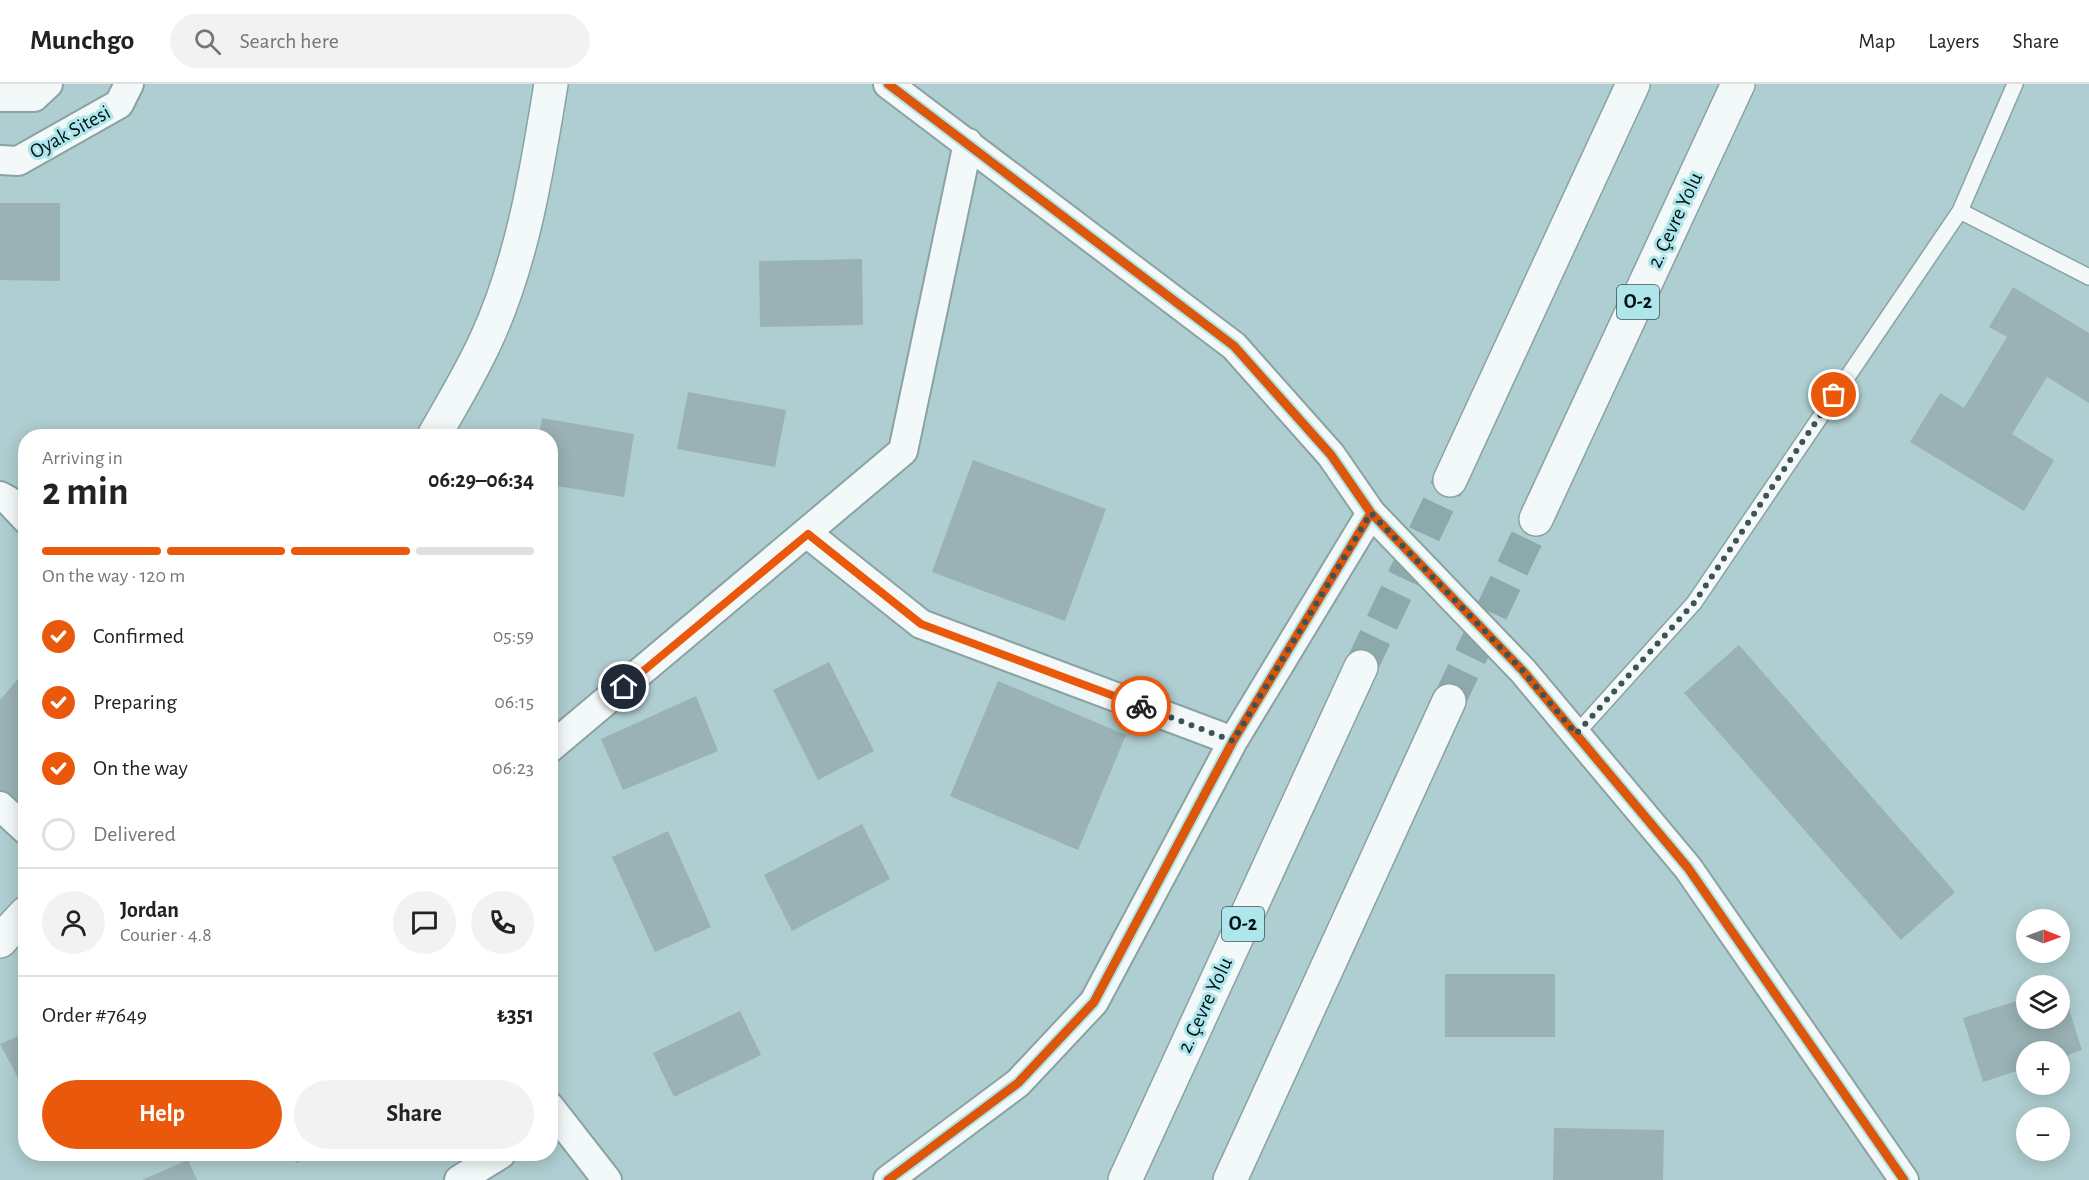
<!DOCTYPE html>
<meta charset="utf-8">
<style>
:root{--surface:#fff;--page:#f2f2f2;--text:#222;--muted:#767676;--line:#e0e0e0;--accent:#ea580c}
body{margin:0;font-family:"Alegreya Sans",sans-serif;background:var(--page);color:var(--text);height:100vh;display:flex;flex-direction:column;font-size:22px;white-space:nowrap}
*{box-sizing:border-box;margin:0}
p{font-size:20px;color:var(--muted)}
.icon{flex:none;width:33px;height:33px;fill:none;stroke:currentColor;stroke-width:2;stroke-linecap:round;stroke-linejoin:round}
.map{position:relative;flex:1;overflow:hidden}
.drawer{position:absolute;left:18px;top:345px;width:540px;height:732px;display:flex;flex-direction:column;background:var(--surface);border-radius:24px;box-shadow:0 3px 15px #0003}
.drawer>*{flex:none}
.needle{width:39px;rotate:91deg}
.tools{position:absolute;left:2016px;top:825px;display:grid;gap:12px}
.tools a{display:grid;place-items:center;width:54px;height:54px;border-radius:50%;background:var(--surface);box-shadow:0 3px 15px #0003;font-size:30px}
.pin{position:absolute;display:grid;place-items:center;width:51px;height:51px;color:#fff;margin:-26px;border:3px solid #fff;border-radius:50%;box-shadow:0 2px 6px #0007}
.courier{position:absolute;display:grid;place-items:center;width:60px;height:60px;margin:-30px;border:4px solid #ea580c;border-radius:50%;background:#fff;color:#222;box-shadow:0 2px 8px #0007}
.summary em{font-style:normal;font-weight:600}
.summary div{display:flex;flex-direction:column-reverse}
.summary{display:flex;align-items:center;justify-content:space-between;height:102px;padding:0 24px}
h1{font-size:39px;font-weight:600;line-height:45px}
.bar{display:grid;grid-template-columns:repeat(4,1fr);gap:9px 6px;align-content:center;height:72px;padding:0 24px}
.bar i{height:8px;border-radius:4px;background:var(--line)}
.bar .active{background:var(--accent)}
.bar p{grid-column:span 4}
.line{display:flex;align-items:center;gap:15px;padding:0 24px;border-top:2px solid var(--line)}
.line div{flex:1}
.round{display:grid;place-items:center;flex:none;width:63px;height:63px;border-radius:32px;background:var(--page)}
ol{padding:0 24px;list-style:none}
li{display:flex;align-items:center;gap:18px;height:66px}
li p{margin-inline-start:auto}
li .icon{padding:6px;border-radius:50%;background:var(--accent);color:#fff;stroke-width:4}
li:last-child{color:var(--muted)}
li i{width:33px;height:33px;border:3px solid var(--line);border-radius:50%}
.action{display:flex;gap:12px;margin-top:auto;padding:12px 24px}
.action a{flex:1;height:69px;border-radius:36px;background:var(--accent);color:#fff;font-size:24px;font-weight:600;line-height:69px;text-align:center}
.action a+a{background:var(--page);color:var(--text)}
header{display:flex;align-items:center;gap:36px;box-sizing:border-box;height:84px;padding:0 30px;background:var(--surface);border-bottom:2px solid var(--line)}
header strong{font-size:28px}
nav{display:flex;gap:33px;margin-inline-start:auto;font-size:21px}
.search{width:420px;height:54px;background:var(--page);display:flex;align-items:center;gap:15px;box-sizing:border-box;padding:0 21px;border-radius:33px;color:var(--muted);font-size:22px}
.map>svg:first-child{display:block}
.building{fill:#9ab2b4}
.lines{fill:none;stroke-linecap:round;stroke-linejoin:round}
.motorway-tunnel{stroke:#8ca9ab;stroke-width:33;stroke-dasharray:33 16;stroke-linecap:butt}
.service-casing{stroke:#8aa2a4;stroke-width:18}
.minor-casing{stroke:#8aa2a4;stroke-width:32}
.secondary-casing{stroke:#8aa2a4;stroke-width:36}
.motorway-casing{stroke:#8aa2a4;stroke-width:36}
.service{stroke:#f3f8f8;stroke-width:15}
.minor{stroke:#f3f8f8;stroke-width:28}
.secondary{stroke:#f3f8f8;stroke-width:33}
.motorway{stroke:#f3f8f8;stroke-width:33}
.cycleway-casing{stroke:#aee6ec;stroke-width:13}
.cycleway{stroke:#dc560c;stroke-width:9}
.done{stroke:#3d5457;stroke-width:6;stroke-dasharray:0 10.8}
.route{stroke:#ea580c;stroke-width:8}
.labels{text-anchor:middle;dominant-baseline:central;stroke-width:6;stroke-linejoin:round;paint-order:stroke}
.shield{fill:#aee6ec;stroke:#345256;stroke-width:1.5}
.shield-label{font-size:20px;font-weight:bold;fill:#001315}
.street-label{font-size:21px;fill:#001315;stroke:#aee6ec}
</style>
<header>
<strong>Munchgo</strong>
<div class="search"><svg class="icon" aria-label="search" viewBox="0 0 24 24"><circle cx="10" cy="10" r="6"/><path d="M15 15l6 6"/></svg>Search here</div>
<nav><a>Map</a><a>Layers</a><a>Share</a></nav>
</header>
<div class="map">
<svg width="2089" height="1096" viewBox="0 0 2089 1096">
<rect width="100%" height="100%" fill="#afced1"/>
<!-- building -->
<path class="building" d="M0,119h60v78l-60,-1z
M862,175l1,66 -103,2 -1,-66z
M2013,203l76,46v70l-42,-26 -35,57 42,26 -30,51 -114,-69 30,-49 24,15 43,-71 -18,-10z
M688,308l98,18 -11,57 -98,-18z
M542,334l92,16 -10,63 -74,-12v-49h-11z
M973,376l133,49 -41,112 -133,-49z
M1739,561l216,247 -54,48 -217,-247z
M829,578l45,89 -56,29 -45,-90z
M26,586v143l-26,-19v-94z
M998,597l128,54 -48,115 -128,-54z
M696,612l22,55 -95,39 -22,-51z
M862,740l28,55 -98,52 -28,-56z
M668,747l43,96 -56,25 -43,-95z
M1445,890h110v63h-110z
M2060,903h2l20,63 -22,8v-6h-34v16l-43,14 -20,-64 63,-20v20h34z
M740,927l21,44 -87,42 -21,-44z
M26,949v60l-26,-49z
M1554,1044l110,2 -1,50h-110z
M290,1070h20l-13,9z
M188,1076l9,20h-55z"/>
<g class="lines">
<!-- motorway-tunnel -->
<path class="motorway-tunnel" d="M1361,583l89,-187
M1449,617l87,-182"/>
<!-- service casing -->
<g class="service-casing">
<path id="service" d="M1960,127l129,66
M1576,650l118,-131 266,-392 55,-127"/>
</g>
<!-- minor casing -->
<g class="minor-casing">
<path id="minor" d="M888,0l346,262 97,109 40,58 152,158 165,197 216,312
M0,13h34l14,-13
M0,76l18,1 101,-57 10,-20
M0,412l9,5 17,18
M808,450l113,90 312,117
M550,664l353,-297 65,-308
M0,722l26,24
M550,1023l57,73
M459,1096l42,-26
M888,1096l130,-97 76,-81 139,-261 138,-228"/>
</g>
<!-- secondary casing -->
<g class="secondary-casing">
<path id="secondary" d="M434,352c18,-32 37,-63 52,-96 37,-80 51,-170 65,-256
M0,857l26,-28"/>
</g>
<!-- motorway casing -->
<g class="motorway-casing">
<path id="motorway" d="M1450,396l183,-396
M1536,435l202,-435
M1125,1096l236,-513
M1230,1096l219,-479"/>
</g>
<!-- service -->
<use href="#service" class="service"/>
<!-- minor -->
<use href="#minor" class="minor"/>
<!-- secondary -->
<use href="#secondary" class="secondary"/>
<!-- motorway -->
<use href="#motorway" class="motorway"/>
<!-- cycleway casing -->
<g class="cycleway-casing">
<path id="cycleway" d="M888,0l346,262 97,109 40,58 152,158 165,197 216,312
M888,1096l130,-97 76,-81 139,-261 138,-228"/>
</g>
<!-- cycleway -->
<use href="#cycleway" class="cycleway"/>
</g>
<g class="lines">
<!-- done -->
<path class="done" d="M1141,622l92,35 138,-228 152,158 53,63 118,-131 140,-208"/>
<!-- route -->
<path class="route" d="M624,603l184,-153 113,90 220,82"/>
</g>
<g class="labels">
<!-- shield labels -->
<g class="shield">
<rect x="1617" y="201" width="42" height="34" rx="4.5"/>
<rect x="1222" y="823" width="42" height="34" rx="4.5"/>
</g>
<g class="shield-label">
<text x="1638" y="218">O-2</text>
<text x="1243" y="840">O-2</text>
</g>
<!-- street labels -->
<g class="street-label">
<text transform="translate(70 48) rotate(-29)">Oyak Sitesi</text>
<text transform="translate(1675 136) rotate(-65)">2. Çevre Yolu</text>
<text transform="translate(1205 921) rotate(-65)">2. Çevre Yolu</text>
</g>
</g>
</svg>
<div class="tools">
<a><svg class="needle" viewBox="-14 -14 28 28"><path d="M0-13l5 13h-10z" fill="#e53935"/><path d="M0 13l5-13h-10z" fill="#767676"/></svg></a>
<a><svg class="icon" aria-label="layers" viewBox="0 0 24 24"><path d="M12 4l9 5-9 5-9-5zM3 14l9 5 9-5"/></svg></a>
<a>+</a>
<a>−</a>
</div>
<div class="pin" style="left:1834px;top:311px;background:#ea580c"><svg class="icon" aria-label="bag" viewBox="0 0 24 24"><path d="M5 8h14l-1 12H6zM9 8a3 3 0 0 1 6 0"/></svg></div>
<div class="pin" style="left:624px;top:603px;background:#1f2937"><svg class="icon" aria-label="home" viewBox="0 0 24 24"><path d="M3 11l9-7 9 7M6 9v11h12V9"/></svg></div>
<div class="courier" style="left:1141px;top:622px"><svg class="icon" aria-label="bike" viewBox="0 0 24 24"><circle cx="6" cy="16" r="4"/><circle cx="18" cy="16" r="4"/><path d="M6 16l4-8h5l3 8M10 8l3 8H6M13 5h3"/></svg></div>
<section class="drawer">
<div class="summary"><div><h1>2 min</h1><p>Arriving in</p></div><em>06:29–06:34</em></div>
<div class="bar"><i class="active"></i><i class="active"></i><i class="active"></i><i></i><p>On the way · 120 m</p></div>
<ol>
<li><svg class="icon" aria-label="check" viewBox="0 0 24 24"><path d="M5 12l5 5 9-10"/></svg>Confirmed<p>05:59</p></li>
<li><svg class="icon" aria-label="check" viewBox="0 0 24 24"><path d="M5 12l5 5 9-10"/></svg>Preparing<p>06:15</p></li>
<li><svg class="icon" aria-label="check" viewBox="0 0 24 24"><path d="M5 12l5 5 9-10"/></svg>On the way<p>06:23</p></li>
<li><i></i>Delivered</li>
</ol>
<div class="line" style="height:108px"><a class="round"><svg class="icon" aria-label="person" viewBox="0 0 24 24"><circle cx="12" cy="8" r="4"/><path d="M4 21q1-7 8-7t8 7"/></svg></a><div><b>Jordan</b><p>Courier · 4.8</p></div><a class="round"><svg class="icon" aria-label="chat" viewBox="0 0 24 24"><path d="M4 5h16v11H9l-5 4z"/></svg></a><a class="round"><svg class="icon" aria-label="phone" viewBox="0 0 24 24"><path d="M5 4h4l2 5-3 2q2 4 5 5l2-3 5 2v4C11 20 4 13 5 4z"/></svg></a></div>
<div class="line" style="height:78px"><div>Order #7649</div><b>₺351</b></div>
<div class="action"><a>Help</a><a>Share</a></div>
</section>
</div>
